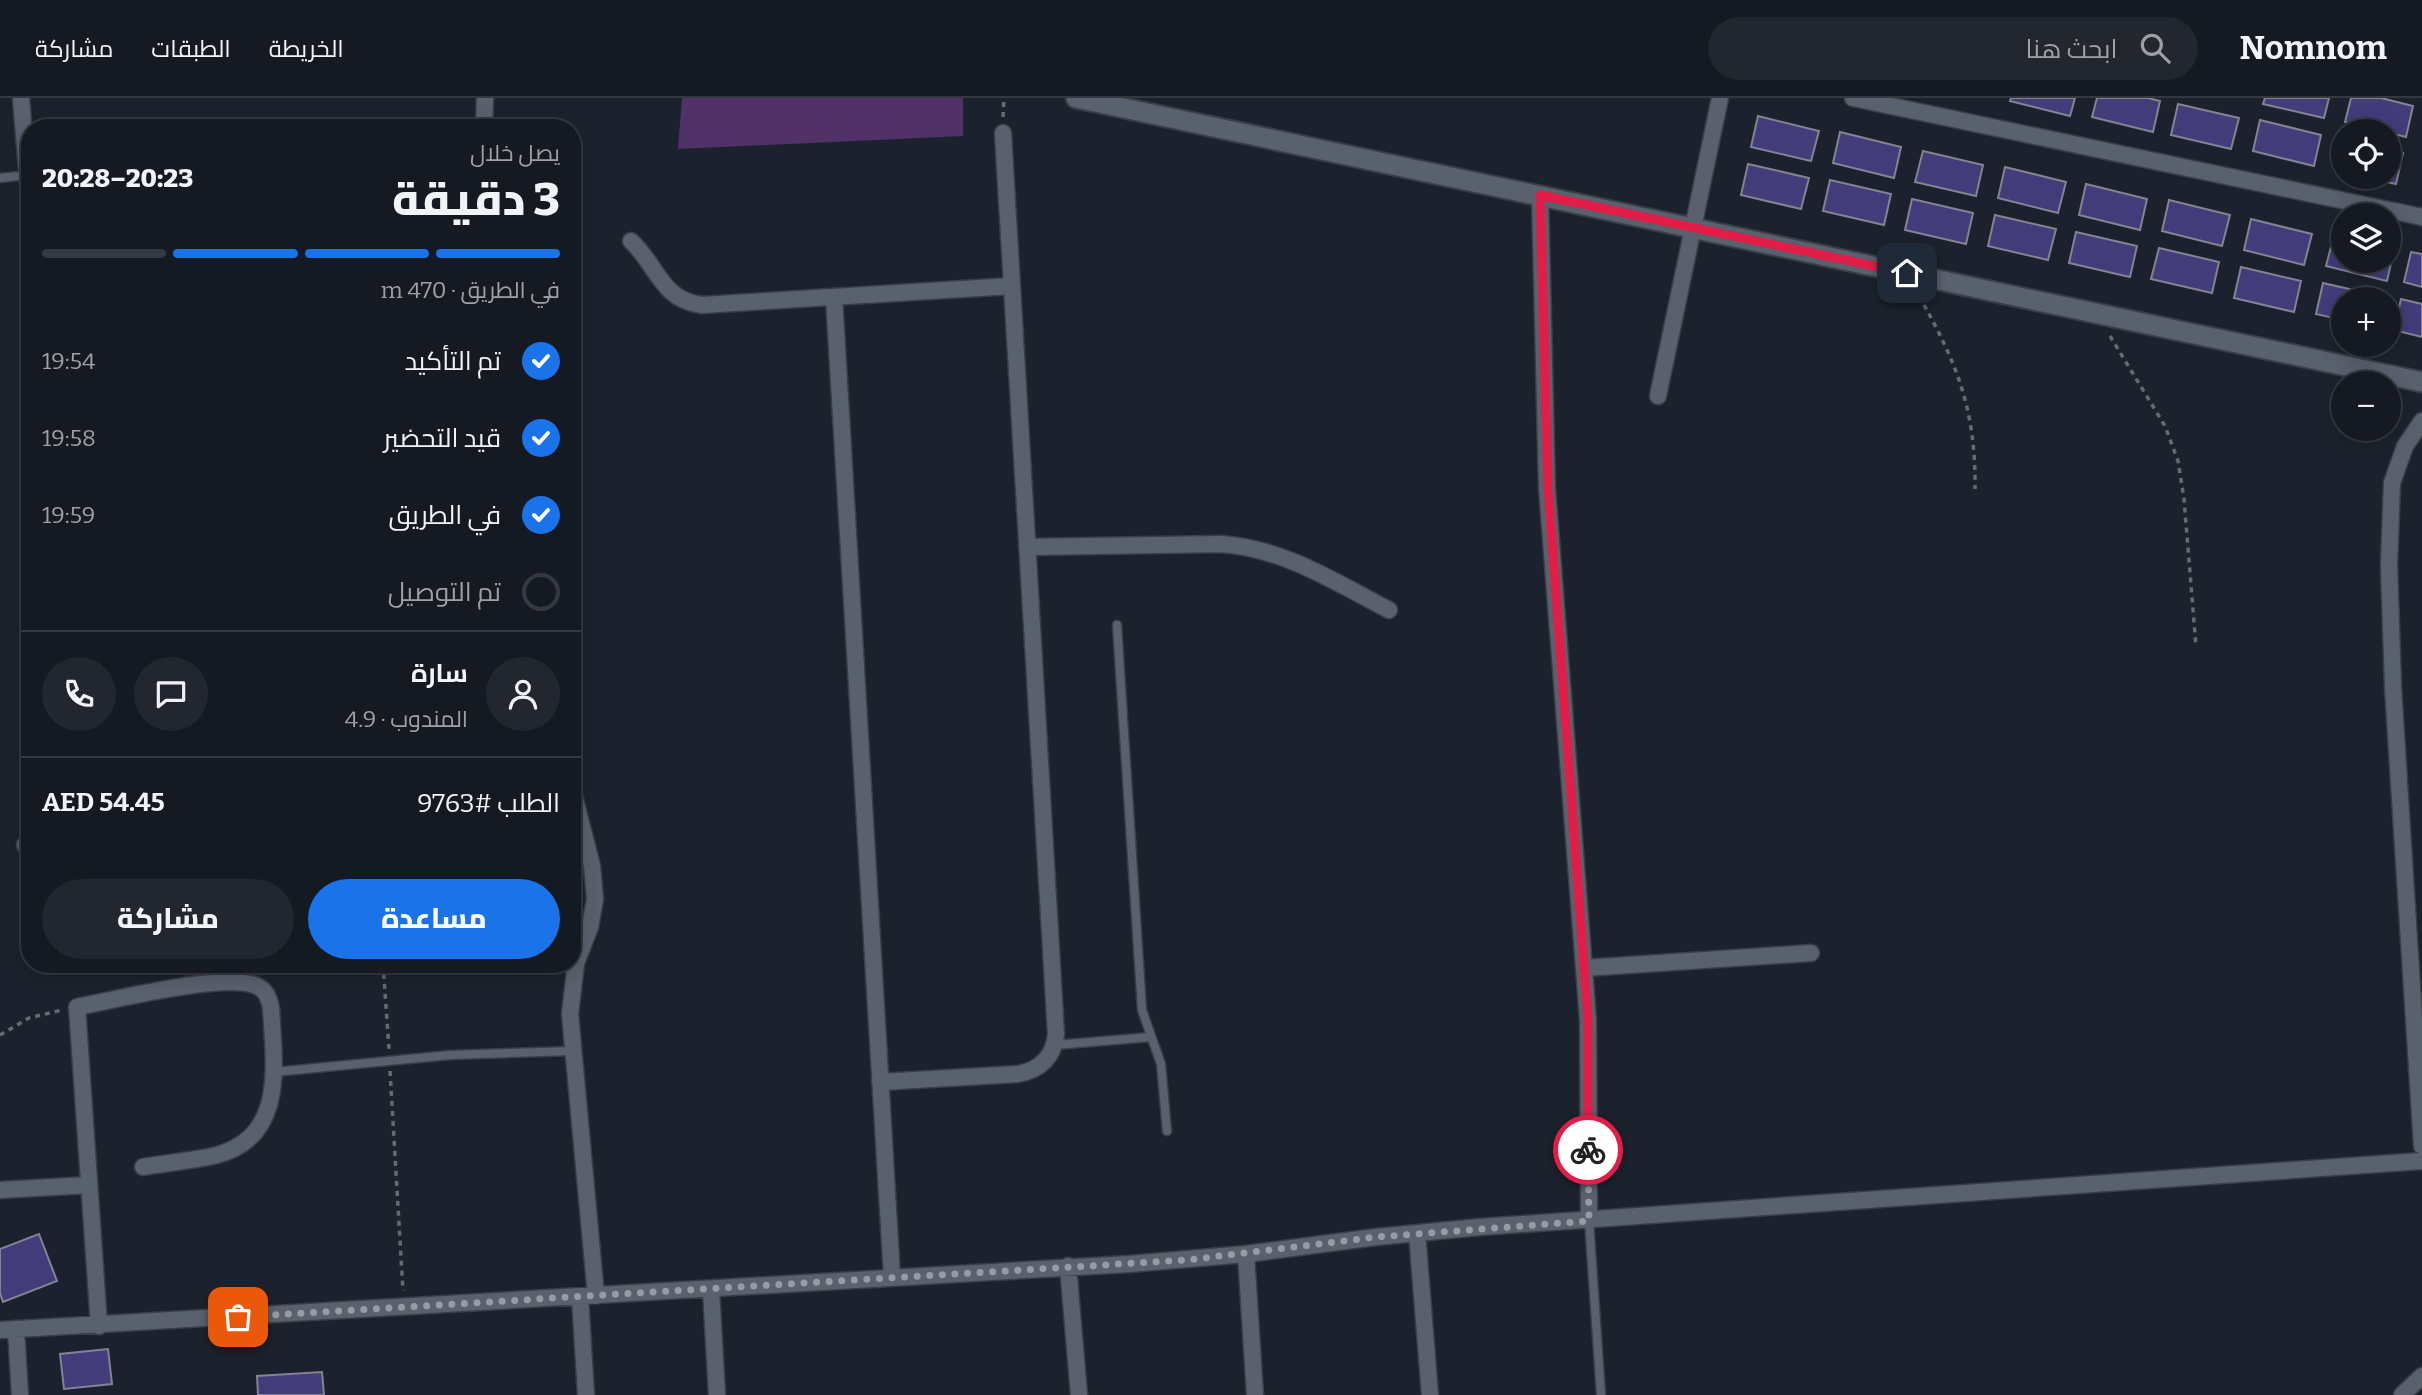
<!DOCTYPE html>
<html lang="ar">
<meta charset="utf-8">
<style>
:root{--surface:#151a22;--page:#22272f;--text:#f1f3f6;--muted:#9da1a5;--line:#343840;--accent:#1a73e8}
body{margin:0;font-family:Bitter,Cairo,serif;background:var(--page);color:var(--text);direction:rtl;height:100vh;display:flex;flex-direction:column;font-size:26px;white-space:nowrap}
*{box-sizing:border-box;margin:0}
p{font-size:23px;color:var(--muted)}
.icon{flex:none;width:38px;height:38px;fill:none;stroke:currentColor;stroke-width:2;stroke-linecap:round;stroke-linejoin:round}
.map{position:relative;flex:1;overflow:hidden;direction:ltr}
.sheet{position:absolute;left:21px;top:21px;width:560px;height:854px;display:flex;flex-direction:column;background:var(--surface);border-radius:28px;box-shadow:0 4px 18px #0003,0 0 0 2px var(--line);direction:rtl}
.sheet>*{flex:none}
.buttons{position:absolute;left:2331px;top:21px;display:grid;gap:14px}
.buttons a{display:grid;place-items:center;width:70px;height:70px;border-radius:50%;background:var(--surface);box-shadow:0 4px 18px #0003,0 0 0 2px var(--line);font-size:35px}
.pin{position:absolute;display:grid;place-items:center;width:60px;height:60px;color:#fff;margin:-30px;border-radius:14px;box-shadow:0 4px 10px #0006}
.courier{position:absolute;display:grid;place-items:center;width:70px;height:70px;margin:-35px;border:5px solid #e11d48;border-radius:50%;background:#fff;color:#222;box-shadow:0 2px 9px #0007}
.headline em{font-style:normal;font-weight:800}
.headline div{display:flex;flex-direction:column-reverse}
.headline{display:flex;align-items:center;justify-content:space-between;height:119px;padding:0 21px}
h1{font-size:46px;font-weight:800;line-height:52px}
.bar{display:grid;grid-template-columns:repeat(4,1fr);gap:10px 7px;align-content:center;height:84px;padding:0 21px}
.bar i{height:9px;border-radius:5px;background:var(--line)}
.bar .on{background:var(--accent)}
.bar p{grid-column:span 4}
.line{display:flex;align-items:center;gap:18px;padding:0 21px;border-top:2px solid var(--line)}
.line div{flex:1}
.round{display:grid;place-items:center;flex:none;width:74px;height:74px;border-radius:37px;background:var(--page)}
ol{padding:0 21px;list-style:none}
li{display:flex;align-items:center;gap:21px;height:77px}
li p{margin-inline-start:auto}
li .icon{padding:7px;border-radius:50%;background:var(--accent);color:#fff;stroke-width:4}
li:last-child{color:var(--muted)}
li i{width:38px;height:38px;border:4px solid var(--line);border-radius:50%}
.cta{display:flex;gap:14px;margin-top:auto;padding:14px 21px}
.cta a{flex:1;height:80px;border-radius:42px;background:var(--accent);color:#fff;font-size:28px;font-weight:800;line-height:80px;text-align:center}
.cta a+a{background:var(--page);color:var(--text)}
header{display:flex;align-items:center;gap:42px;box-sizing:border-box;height:98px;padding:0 35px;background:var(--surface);border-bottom:2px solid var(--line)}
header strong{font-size:33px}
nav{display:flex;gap:38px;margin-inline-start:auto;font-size:24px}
.search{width:490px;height:63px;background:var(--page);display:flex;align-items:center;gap:18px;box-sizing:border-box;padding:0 24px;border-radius:38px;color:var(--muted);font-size:26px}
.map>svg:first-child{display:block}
.green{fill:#503168}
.building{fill:#423c7a;stroke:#838391;stroke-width:2}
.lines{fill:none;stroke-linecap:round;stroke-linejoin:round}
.service-casing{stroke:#393e47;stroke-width:11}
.minor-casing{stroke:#393e47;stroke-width:19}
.tertiary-casing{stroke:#393e47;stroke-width:23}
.path{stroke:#656a74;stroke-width:3.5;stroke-dasharray:5 5;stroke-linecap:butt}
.service{stroke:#5a616e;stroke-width:8}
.minor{stroke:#5a616e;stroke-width:16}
.tertiary{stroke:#5a616e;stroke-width:19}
.done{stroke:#979ca4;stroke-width:7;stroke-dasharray:0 12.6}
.route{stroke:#e11d48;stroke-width:9}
</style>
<header>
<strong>Nomnom</strong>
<div class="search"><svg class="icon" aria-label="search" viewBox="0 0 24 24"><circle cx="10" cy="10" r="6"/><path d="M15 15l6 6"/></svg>ابحث هنا</div>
<nav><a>الخريطة</a><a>الطبقات</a><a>مشاركة</a></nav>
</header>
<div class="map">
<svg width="2422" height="1297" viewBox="0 0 2422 1297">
<rect width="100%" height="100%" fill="#1c222d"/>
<!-- green -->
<path class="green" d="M682,0h281v38l-285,13z"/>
<!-- building -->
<path class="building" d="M2011,0h64l-5,18 -60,-15z
M2097,0h51l12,3 -7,31 -61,-15z
M2265,0h64l-5,20 -61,-14z
M2351,0h30l32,8 -7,31 -61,-15z
M2178,6l61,14 -8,31 -60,-14z
M1758,18l61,15 -8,30 -60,-14z
M2260,22l61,15 -7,31 -61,-15z
M1840,34l61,15 -7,31 -61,-15z
M2343,41v33l-8,-2z
M2389,52l14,3 -7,31 -32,-7h25z
M1923,53l60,14 -7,31 -61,-14z
M1748,66l61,14 -8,31 -60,-14z
M2005,69l61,15 -8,31 -60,-15z
M1830,82l61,14 -7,31 -61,-14z
M2086,86l61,15 -7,31 -61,-15z
M1912,101l61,14 -7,31 -61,-14z
M2169,102l61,15 -8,31 -60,-15z
M1995,117l61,14 -8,31 -60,-14z
M2251,121l61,15 -8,31 -60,-15z
M2076,134l61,14 -7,31 -61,-14z
M2334,137l9,2v24h46v-13l5,2 -7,31 -61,-15z
M2159,150l60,14 -7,31 -61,-14z
M2411,154l11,2v33l-18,-5z
M2241,169l60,14 -7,31 -60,-14z
M2323,185l61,14 -1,2h-40v21l-27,-6z
M2401,201l21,5v33l-28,-7z
M39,1136l18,47 -54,21 -3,-9v-44z
M108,1251l4,35 -48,5 -4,-35z
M322,1274l2,23h-66l-1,-19z"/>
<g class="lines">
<!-- service casing -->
<g class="service-casing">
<path id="service" d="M0,80l28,-3
M1117,527l25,385 19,54 6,67
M1055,947l96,-8
M274,974l176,-17 123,-4
M1589,1123l12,174"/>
</g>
<!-- minor casing -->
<g class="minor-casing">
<path id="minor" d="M21,0l9,109
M1853,0l569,119
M484,30l1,-30
M1540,97l7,293 41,532 1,201
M631,143c27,25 30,59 71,64l310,-19
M834,199l58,980
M1658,298l62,-298
M2422,323l-17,25 -13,37 -3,82 4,122 29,459
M1027,449l194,-3c62,4 114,38 168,66
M572,690l20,78 3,33 -5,28 -14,36 -6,51 26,282
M25,747l5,-8
M1584,870l227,-15
M880,984l138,-8c22,-4 36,-17 38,-40l-53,-901
M0,1092l89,-5
M1417,1135l13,162
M1246,1156l9,141
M1068,1168l11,129
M711,1191l6,106
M580,1199l6,98
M99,1228l-22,-319c37,-7 148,-35 180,-21 9,4 12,12 14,22 3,57 16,131 -58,148 -23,5 -47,7 -70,11
M16,1231l4,66
M0,1232l1129,-66 117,-10 130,-17 104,-10 942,-66
M2402,1297l20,-19"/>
</g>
<!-- tertiary casing -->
<g class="tertiary-casing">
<path id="tertiary" d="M1076,0l1346,284"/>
</g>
<!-- path -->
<path class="path" d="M1003,19l1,-19
M1919,198c38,67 57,114 56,193
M2110,238l55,90 13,35 6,38 12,147
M383,866l6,85
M0,937l29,-17 33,-8
M390,973l13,220"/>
<!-- service -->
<use href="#service" class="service"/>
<!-- minor -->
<use href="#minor" class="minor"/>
<!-- tertiary -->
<use href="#tertiary" class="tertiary"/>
</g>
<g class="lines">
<!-- done -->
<path class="done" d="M238,1219l949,-57 189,-23 213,-16 -1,-71"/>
<!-- route -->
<path class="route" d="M1588,1052v-130l-40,-532 -8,-293 367,78"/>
</g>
</svg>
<div class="buttons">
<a><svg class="icon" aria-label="locate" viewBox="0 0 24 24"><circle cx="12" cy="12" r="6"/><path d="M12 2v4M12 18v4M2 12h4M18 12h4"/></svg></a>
<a><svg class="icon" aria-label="layers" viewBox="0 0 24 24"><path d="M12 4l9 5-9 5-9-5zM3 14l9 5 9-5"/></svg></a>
<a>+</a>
<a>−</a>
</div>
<div class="pin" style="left:238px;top:1219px;background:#ea580c"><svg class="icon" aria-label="bag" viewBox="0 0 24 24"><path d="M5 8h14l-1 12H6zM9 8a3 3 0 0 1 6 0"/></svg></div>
<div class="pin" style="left:1907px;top:175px;background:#1f2937"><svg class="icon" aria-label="home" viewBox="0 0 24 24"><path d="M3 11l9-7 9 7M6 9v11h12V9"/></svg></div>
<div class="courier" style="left:1588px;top:1052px"><svg class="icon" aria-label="bike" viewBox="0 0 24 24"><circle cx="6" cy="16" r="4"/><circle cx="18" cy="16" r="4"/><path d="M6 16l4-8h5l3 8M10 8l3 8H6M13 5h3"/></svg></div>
<section class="sheet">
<div class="headline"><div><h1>3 دقيقة</h1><p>يصل خلال</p></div><em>20:23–20:28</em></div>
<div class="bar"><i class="on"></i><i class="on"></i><i class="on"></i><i></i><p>في الطريق · 470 m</p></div>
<ol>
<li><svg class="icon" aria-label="check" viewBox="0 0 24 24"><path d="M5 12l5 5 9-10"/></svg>تم التأكيد<p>19:54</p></li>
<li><svg class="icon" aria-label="check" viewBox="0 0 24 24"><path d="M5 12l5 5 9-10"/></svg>قيد التحضير<p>19:58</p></li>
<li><svg class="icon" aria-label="check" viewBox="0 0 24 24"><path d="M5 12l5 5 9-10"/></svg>في الطريق<p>19:59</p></li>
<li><i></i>تم التوصيل</li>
</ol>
<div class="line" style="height:126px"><a class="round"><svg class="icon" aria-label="person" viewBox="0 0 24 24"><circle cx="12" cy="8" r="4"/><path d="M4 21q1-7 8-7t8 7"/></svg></a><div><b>سارة</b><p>المندوب · 4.9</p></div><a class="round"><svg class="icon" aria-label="chat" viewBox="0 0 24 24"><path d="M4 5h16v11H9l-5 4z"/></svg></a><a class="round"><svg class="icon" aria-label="phone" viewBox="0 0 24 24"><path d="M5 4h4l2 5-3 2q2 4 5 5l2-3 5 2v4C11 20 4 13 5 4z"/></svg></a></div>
<div class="line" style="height:91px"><div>الطلب #9763</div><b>AED 54.45</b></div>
<div class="cta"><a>مساعدة</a><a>مشاركة</a></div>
</section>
</div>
